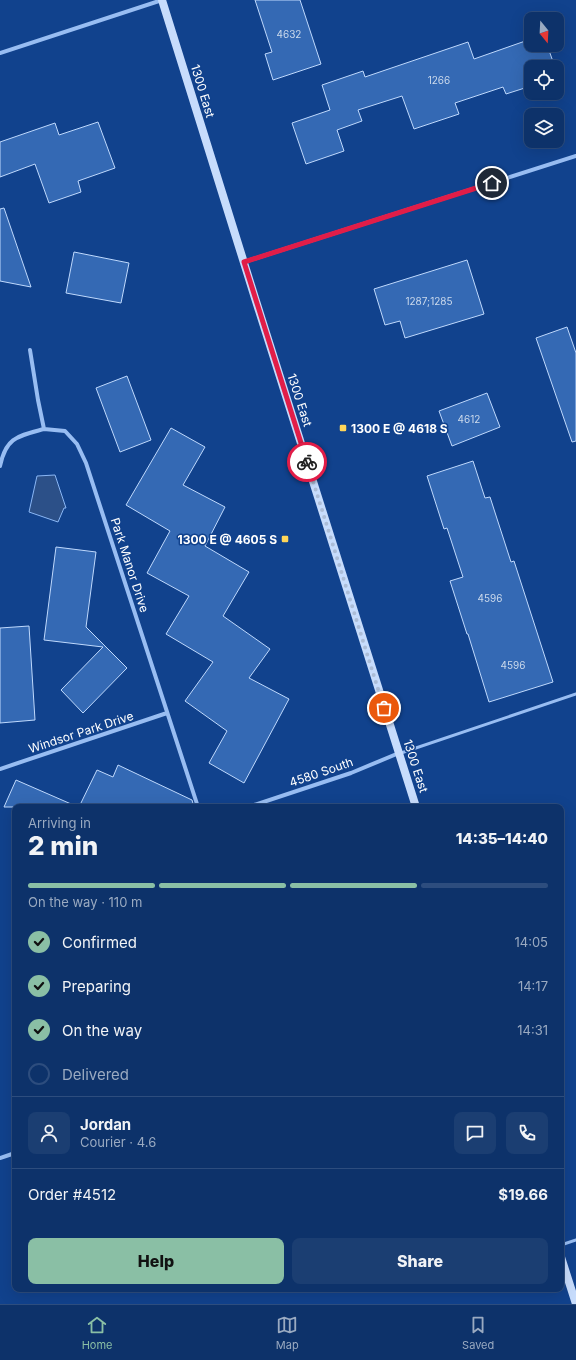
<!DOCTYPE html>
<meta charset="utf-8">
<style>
:root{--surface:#0d326a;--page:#1b3e72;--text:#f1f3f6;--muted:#9aaac1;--line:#2d4d7e;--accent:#8abfa5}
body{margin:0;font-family:Inter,sans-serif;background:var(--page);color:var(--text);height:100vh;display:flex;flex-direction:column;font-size:15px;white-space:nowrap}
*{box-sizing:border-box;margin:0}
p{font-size:13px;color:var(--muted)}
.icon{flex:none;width:22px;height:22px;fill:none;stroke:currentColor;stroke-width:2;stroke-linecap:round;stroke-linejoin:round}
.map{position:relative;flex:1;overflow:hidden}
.panel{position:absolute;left:12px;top:804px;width:552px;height:488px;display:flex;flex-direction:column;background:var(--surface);border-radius:8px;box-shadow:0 4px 16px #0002,0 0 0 1px var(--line)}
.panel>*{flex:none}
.needle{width:26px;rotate:162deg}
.fabs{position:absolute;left:524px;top:12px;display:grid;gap:8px}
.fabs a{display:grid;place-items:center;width:40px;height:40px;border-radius:8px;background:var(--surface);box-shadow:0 4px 16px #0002,0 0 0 1px var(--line);font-size:20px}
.pin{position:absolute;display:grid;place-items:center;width:34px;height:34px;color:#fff;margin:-17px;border:2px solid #fff;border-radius:50%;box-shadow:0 1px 4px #0007}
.courier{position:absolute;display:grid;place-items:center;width:40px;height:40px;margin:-20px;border:3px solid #e11d48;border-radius:50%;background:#fff;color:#222;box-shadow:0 1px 5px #0007}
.headline em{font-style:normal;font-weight:800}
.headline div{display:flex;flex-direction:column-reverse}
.headline{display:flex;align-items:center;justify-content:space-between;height:68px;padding:0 16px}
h1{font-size:26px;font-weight:800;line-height:30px}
.bar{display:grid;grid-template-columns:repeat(4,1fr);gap:6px 4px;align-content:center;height:48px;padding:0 16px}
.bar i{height:5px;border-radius:3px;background:var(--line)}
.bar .active{background:var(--accent)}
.bar p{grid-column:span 4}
.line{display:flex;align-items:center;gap:10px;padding:0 16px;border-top:1px solid var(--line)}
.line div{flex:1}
.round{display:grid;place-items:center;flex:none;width:42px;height:42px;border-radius:8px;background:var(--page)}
ol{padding:0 16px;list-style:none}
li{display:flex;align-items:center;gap:12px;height:44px}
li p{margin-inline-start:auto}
li .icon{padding:4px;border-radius:50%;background:var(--accent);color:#111;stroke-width:4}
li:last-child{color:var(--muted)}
li i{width:22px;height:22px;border:2px solid var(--line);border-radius:50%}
.cta{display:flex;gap:8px;margin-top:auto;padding:8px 16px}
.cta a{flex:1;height:46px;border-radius:8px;background:var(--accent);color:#111;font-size:16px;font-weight:800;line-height:46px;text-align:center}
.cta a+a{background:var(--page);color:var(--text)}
.tabs{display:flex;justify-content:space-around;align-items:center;height:56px;border-top:1px solid var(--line);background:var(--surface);font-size:11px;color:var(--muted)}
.tabs a{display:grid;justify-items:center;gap:2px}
.tabs .active{color:var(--accent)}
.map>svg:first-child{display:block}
.water{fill:#2c5088;stroke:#8ab7f6}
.building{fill:#3469b4;stroke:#bfd9fd}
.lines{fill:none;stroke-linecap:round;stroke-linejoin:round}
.service{stroke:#98bdf2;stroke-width:3}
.minor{stroke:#98bdf2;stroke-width:4}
.secondary{stroke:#c7dcfc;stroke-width:8}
.done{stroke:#acbdd7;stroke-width:4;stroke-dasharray:0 7.2}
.route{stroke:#e11d48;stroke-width:5}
.poi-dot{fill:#ffd659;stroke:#11428d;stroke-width:1.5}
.labels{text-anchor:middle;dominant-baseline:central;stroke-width:3;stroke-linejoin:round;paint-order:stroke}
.number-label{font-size:10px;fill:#ccdaec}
.street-label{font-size:12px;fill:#fff;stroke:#11428d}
.poi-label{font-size:12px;font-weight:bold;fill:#fff;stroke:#11428d;text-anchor:start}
</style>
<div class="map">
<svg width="576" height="1304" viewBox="0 0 576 1304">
<rect width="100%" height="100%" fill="#11428d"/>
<!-- water -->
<path class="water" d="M55,475l11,33h-2l-6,14 -29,-10 8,-36z"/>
<!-- building -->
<path class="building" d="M255,0h45l21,64 -48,16 -8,-26 7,-2z
M531,39v6h16l8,22h-24v19l-25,8 -3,-7 -48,16 4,11 -45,15 -12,-33 -44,14 4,11 -25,9 7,21 -38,13 -14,-41 38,-13 -8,-25 41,-14 2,6 103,-35 6,17z
M98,122l17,46 -37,13 3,11 -32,11 -14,-39 -35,13v-35l55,-19 4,12z
M4,208l27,79 -31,-6v-72z
M74,252l55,11 -8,40 -55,-10z
M467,260l17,54 -79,24 -5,-17 -15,4 -11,-36z
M567,327l9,26v88l-4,1 -36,-104z
M127,376l24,64 -31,12 -24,-64z
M487,393l13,34 -48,19 -13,-35z
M171,428l34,19 -22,38 42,22 -20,39 44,26 -26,44 47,33 -21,29 40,21 -45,84 -35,-20 18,-32 -42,-30 28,-39 -47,-28 23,-38 -42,-23 23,-42 -44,-26z
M473,461l12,37 5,-1 21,65 3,-1 39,121 -64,20 -21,-68h-1l-17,-53 13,-4 -16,-49 -3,1 -17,-53z
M56,547l40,5 -10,75 41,41 -44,45 -22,-23 42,-43 -59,-7z
M29,626l6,94 -35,3v-95z
M118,765l74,35 2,7h-115l18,-37 16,7z
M16,780l62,27h-74z"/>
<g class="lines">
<!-- service -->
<path class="service" d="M401,753l175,-59
M561,1245l15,-5"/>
<!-- minor -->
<path class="minor" d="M0,53l162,-53
M244,262l332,-106
M30,350l8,50 6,29 21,2 12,13 9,19 112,344
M0,466c6,-29 18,-30 44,-37
M0,769l167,-56
M248,807l103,-34 48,-20
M0,1158l15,-5"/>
<!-- secondary -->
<path class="secondary" d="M162,0l93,298 161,509
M561,1257l15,47"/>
</g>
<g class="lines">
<!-- done -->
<path class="done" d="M307,462l77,246"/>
<!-- route -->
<path class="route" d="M307,462l-63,-200 248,-79"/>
</g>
<!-- markers -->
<g class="poi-dot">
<rect x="339" y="424" width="8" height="8" rx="2"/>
<rect x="281" y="535" width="8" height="8" rx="2"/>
</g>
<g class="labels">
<!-- number labels -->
<g class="number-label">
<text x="289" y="34">4632</text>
<text x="439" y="80">1266</text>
<text x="429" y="301">1287;1285</text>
<text x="469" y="419">4612</text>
<text x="490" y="598">4596</text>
<text x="513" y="665">4596</text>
</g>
<!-- street labels -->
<g class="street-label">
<text transform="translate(203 91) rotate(73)">1300 East</text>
<text transform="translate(300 400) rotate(72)">1300 East</text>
<text transform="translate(130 565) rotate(72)">Park Manor Drive</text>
<text transform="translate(81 732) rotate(-18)">Windsor Park Drive</text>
<text transform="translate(416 766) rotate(72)">1300 East</text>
<text transform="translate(321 772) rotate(-19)">4580 South</text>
</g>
<!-- poi labels -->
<g class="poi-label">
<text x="351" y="428">1300 E @ 4618 S</text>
<text x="277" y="539" text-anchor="end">1300 E @ 4605 S</text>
</g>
</g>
</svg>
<div class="fabs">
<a><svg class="needle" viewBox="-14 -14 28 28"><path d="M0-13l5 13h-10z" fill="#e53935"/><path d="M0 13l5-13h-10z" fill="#9aaac1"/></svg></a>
<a><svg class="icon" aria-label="locate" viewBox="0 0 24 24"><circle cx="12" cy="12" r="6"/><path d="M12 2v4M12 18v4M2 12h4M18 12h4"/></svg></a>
<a><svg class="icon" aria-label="layers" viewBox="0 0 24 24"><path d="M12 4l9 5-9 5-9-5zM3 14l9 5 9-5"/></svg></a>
</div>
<div class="pin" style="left:384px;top:708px;background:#ea580c"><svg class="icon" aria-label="bag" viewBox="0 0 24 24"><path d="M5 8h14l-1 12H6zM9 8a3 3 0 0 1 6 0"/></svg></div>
<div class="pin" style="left:492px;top:183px;background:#1f2937"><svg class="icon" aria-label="home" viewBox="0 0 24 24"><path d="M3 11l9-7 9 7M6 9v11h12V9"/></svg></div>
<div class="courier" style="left:307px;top:462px"><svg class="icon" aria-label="bike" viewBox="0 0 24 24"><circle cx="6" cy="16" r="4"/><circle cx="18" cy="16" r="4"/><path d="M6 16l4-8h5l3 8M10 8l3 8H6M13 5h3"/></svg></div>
<section class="panel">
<div class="headline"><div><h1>2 min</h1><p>Arriving in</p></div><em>14:35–14:40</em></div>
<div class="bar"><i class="active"></i><i class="active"></i><i class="active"></i><i></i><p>On the way · 110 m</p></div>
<ol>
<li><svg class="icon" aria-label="check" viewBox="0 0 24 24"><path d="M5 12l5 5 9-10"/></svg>Confirmed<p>14:05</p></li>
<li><svg class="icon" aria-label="check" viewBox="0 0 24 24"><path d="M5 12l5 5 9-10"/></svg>Preparing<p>14:17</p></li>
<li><svg class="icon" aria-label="check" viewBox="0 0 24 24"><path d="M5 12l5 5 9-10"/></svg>On the way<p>14:31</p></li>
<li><i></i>Delivered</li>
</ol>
<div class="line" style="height:72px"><a class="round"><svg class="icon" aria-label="person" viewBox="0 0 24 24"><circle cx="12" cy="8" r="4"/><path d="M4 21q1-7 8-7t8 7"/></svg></a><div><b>Jordan</b><p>Courier · 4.6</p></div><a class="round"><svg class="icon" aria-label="chat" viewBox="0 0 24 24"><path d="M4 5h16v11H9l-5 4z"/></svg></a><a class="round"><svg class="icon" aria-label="phone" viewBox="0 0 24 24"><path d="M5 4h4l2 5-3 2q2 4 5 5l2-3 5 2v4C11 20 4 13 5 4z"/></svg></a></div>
<div class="line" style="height:52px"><div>Order #4512</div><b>$19.66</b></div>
<div class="cta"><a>Help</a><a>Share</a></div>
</section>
</div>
<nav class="tabs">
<a class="active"><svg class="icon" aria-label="home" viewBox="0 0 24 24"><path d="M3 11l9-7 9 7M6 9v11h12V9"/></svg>Home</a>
<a><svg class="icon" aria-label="map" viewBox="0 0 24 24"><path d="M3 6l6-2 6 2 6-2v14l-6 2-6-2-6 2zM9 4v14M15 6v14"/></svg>Map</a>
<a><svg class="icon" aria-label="saved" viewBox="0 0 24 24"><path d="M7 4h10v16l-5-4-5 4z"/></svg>Saved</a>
</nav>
